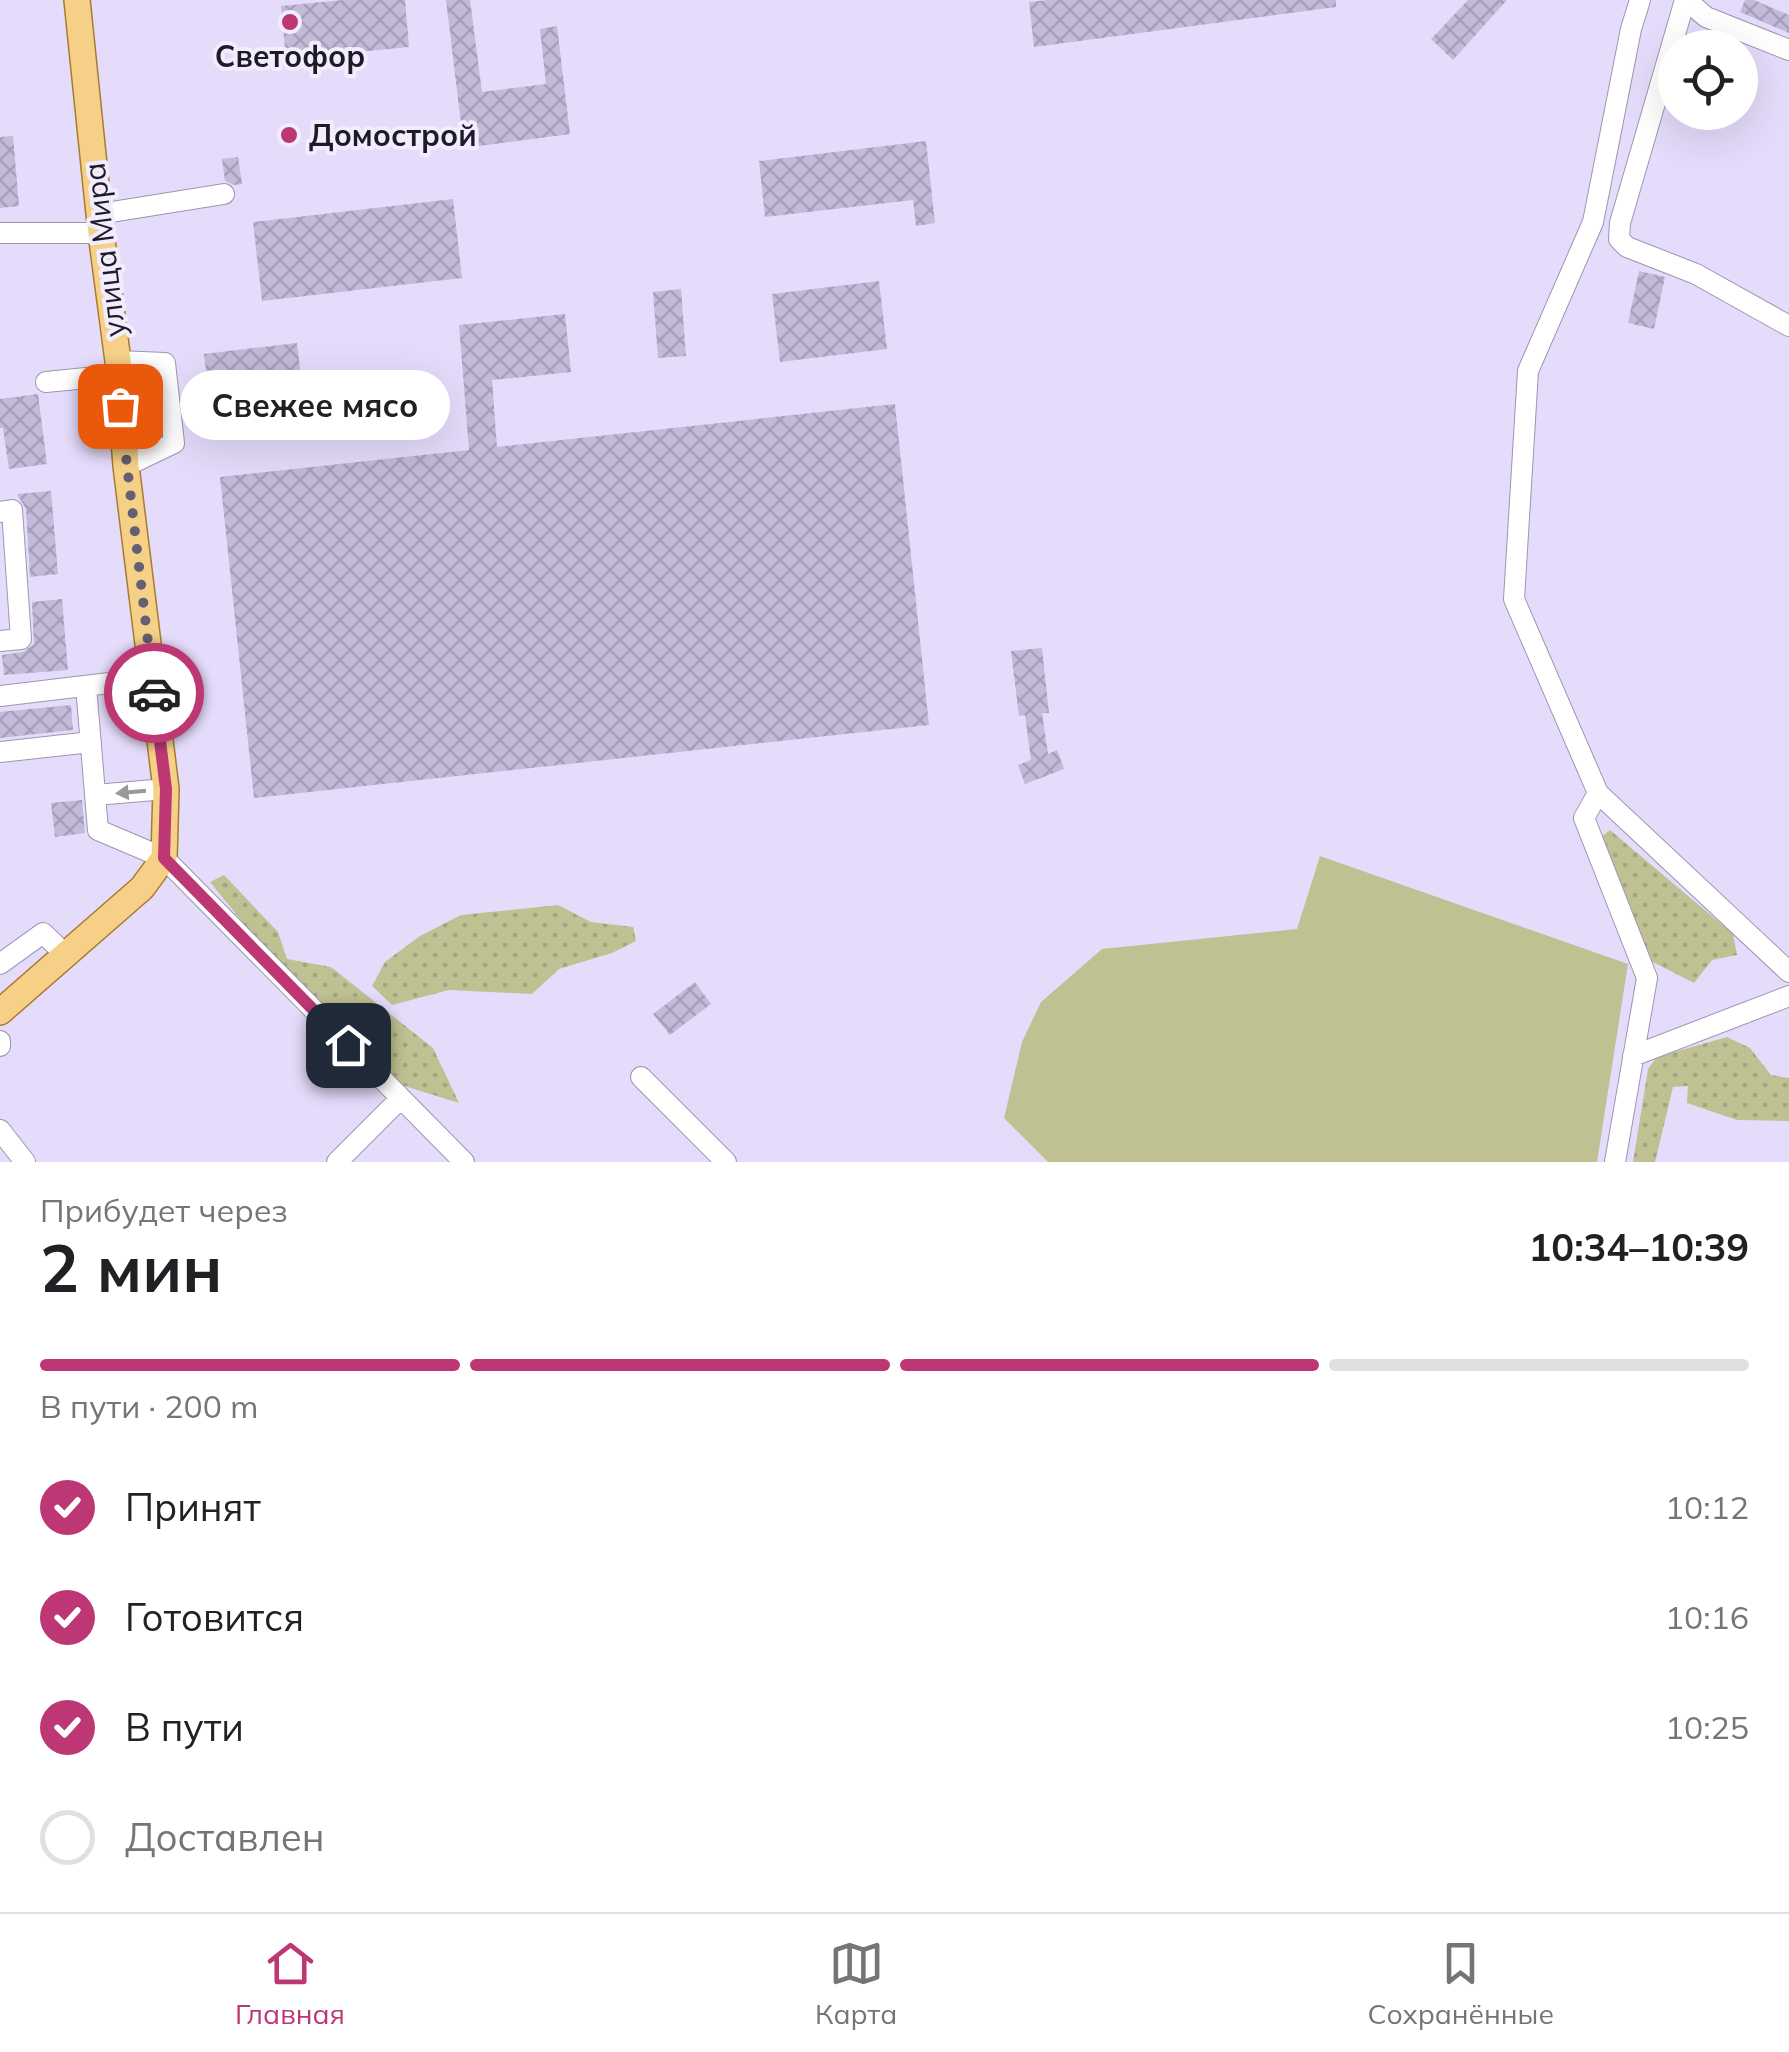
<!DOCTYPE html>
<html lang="ru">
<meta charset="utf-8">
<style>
:root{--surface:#fff;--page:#f2f2f2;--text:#202124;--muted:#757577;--line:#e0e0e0;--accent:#be3775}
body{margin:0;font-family:Mulish,sans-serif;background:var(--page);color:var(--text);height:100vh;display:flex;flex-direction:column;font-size:38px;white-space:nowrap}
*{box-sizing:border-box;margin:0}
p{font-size:32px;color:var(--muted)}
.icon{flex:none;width:55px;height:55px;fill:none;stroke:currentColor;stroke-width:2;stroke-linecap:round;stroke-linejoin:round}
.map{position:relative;height:1162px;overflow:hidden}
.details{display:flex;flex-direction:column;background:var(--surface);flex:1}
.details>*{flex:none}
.buttons{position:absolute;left:1658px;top:30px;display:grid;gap:20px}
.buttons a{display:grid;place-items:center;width:100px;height:100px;border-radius:50%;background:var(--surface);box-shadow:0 10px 40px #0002;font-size:50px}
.pin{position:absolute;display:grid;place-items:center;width:85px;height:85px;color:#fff;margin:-42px;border-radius:20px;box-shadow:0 5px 15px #0006}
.courier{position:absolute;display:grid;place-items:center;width:100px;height:100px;margin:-50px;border:8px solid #be3775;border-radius:50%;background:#fff;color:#222;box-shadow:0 2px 12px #0007}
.bubble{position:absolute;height:70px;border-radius:35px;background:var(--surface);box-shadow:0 10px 40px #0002;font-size:32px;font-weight:700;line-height:70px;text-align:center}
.overview em{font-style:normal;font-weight:700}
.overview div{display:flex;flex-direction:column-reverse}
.overview{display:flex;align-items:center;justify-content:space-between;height:170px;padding:0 40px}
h1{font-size:65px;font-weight:700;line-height:75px}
.bar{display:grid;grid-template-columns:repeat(4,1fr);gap:15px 10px;align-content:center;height:120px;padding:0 40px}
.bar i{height:12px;border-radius:8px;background:var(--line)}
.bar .selected{background:var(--accent)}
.bar p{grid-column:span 4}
ol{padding:0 40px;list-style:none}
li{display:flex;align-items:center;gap:30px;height:110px}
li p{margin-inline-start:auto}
li .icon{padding:10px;border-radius:50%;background:var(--accent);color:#fff;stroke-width:4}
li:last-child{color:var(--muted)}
li i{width:55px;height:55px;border:5px solid var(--line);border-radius:50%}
.tab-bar{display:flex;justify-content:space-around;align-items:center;height:140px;border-top:2px solid var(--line);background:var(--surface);font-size:28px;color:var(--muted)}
.tab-bar a{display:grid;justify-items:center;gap:5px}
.tab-bar .selected{color:var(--accent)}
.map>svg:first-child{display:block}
.grass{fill:url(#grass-dots)}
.garden{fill:#bfc192}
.building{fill:url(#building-cross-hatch)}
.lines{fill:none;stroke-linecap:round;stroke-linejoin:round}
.minor-casing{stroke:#9d95b1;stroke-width:22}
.major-casing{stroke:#a67c30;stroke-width:28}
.minor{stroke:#fff;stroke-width:20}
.major{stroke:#f5d086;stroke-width:25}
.oneway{fill:#9a989d}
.done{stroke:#645f71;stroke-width:10;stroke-dasharray:0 18}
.route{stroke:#be3775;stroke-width:12}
.poi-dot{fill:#be3775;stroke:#f1ecfe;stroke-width:4}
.labels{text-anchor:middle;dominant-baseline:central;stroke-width:8;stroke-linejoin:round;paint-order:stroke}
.poi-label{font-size:30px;font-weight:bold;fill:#1f1b26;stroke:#f1ecfe}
.street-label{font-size:30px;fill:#1f1b26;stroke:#f1ecfe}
</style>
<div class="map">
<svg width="1789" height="1162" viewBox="0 0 1789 1162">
<defs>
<pattern id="grass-dots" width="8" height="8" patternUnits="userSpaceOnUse" patternTransform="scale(2.5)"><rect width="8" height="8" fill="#bfc192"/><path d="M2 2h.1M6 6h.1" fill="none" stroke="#a4a57e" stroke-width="1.8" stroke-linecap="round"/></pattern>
<pattern id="building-cross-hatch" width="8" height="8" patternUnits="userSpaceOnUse" patternTransform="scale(2.5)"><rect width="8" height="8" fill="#c2bad8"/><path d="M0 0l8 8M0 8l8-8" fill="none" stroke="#a69fb9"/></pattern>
</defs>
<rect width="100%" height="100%" fill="#e5dcfb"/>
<!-- grass -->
<path class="grass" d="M1610,830l123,104 4,21 -25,5 -18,23 -45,-23 -48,-123z
M224,875l54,57 9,27 44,8 102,81 26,55 -61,-19 -127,-127 -61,-75z
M558,905l33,17 42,5 3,14 -24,12 -53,16 -27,25 -83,-4 -57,15 -20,-19 13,-24 35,-26 41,-21z
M1727,1037l23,11 21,27 18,3v43l-52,-1 -50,-17 1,-17 -15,1 -18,75h-22l15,-93 9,-12z"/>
<!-- garden -->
<path class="garden" d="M1320,856l308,108 -31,198h-549l-44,-44 18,-76 19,-40 61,-53 195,-20z"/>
<!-- building -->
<path class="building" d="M343,0h62l4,47 -123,12 -5,-53z
M446,0h24l12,92 64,-8 -6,-55 17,-3 13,108 -106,14z
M1048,0h288v7l-302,40 -5,-45z
M1468,0h39l-54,60 -22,-21z
M1745,0h9l35,15v18l-49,-21z
M13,136l6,70 -19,2v-71z
M926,141l9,82 -19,3 -3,-26 -148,17 -6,-56z
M238,157l4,27 -8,1 -9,-4 -3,-22z
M453,199l9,79 -200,23 -9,-79z
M1639,271l26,6 -11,52 -26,-6z
M879,281l8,68 -107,13 -8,-68z
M681,289l5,67 -28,2 -5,-66z
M565,314l6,58 -79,8 5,67 398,-43 34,321 -675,73 -34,-321 249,-27 -10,-125z
M297,343l9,76 -93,11 -9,-76z
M38,394l9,70 -38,5 -6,-41h-3v-29z
M51,491l7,83 -28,3 -4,-68 -9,-15z
M62,599l6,71 -64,5 -2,-20 21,-3 11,-8 -2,-42z
M1042,648l7,65h-7l6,41 9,-4 7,19 -39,15 -7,-19 13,-5 -6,-45 -6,1 -8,-65z
M71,705l2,25 -73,8v-26z
M82,800l3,33 -30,4 -4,-34z
M695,982l16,22 -41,31 -17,-21z"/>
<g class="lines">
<!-- minor casing -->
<g class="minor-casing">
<path id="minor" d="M1640,0l-9,29 -38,193 -65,149 -14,228 84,194 191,179
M1685,0l-65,223 -1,16 8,8 69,27 93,52
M1686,0l20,17 83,33
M99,214l125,-20
M0,233h101
M118,361l47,2 9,80 -48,23
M46,382l71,-7
M0,512l12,-2 9,129 -21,2
M86,686l12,144 66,28 300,304
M0,696l151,-18
M0,752l91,-10
M1598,793l-14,25 63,160 -32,184
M95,795l71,-6
M0,964l43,-31 23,22
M0,1041v5
M1633,1056l156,-60
M641,1077l85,85
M0,1130l25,32
M337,1162l63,-63"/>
</g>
<!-- major casing -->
<g class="major-casing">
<path id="major" d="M0,1012l142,-124 22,-30 2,-69 -40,-323 -8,-105 -17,-128 -24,-233"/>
</g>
<!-- minor -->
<use href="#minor" class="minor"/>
<!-- major -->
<use href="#major" class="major"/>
</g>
<!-- one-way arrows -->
<defs><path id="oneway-solid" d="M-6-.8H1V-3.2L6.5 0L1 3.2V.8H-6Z" transform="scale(2.5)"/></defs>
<use class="oneway" href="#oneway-solid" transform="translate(131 792) rotate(175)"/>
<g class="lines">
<!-- done -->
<path class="done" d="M120,406l34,287"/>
<!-- route -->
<path class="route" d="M154,693l12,96 -2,69 184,187"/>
</g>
<!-- markers -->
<g class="poi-dot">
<circle cx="290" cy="22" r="10"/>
<circle cx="289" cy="135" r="10"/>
</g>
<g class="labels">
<!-- poi labels -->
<g class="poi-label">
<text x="290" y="56">Светофор</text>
<text x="309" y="135" text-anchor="start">Домострой</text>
</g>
<!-- street labels -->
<g class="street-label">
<text transform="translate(104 250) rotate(-97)">улица Мира</text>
</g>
</g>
</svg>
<div class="buttons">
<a><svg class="icon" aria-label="locate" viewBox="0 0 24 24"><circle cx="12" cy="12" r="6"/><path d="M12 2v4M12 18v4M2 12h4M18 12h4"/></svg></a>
</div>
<div class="pin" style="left:120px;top:406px;background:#ea580c"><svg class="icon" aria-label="bag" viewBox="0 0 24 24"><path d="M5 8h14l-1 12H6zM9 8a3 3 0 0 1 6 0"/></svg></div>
<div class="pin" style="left:348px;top:1045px;background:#1f2937"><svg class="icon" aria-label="home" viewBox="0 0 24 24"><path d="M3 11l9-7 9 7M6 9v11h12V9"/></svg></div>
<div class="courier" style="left:154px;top:693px"><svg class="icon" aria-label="car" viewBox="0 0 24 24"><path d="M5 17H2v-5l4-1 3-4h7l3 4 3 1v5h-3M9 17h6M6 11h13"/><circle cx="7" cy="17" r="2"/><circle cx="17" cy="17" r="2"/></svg></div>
<div class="bubble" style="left:180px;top:370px;width:270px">Свежее мясо</div>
</div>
<section class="details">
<div class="overview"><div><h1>2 мин</h1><p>Прибудет через</p></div><em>10:34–10:39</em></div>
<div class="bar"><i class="selected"></i><i class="selected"></i><i class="selected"></i><i></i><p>В пути · 200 m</p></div>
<ol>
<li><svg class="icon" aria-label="check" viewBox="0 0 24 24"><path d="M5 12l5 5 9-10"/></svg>Принят<p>10:12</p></li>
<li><svg class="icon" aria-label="check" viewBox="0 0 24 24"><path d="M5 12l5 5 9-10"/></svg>Готовится<p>10:16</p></li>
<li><svg class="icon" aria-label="check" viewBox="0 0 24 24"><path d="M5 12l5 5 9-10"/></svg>В пути<p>10:25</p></li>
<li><i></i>Доставлен</li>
</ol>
</section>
<nav class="tab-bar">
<a class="selected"><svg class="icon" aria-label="home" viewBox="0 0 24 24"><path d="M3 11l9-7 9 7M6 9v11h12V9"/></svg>Главная</a>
<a><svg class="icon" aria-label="map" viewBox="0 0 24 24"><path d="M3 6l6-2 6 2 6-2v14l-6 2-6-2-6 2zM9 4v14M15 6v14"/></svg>Карта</a>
<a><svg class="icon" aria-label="saved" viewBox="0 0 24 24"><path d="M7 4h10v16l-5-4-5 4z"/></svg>Сохранённые</a>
</nav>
